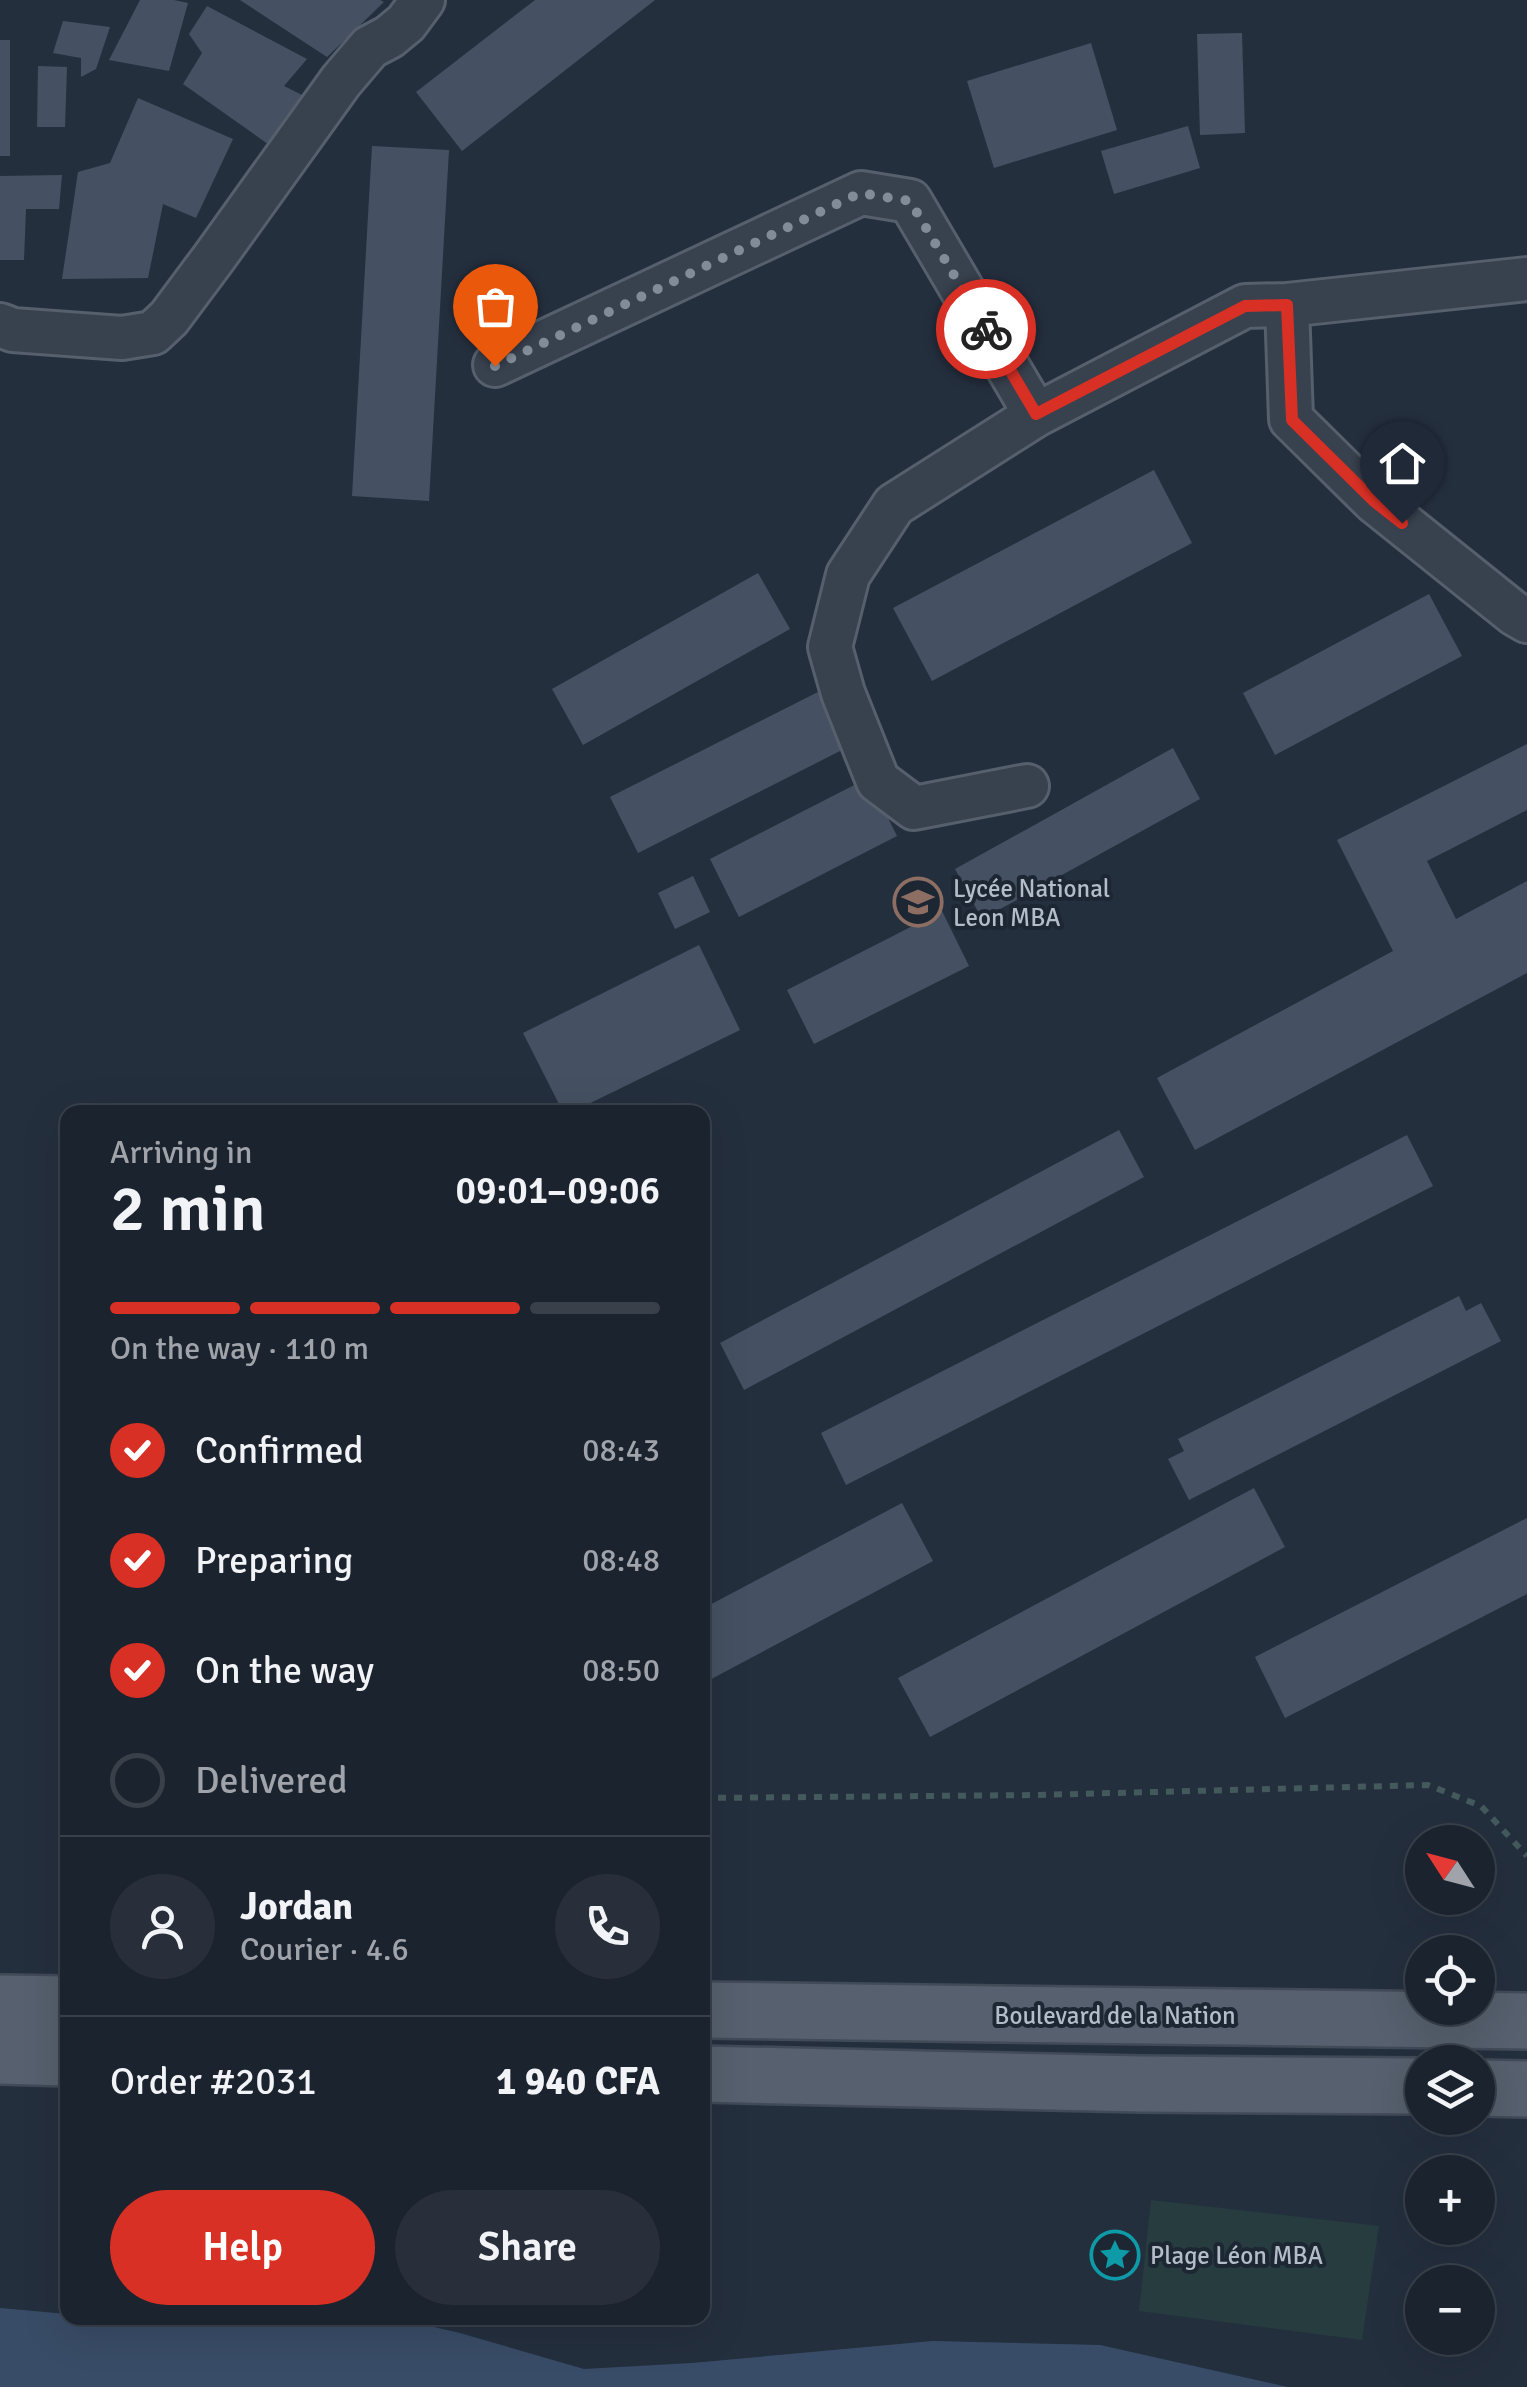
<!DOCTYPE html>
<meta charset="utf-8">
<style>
:root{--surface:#1b232e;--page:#282f3a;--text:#f1f3f6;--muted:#a0a4aa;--line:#39404a;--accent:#d93025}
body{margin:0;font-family:Signika,sans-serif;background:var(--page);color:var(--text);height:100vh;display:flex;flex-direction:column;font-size:38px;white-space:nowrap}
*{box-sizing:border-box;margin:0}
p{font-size:32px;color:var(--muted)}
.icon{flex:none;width:55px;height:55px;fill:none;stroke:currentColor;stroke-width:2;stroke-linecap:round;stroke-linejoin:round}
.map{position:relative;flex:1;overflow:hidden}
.details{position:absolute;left:60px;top:1105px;width:650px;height:1220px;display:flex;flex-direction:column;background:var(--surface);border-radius:20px;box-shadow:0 10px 40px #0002,0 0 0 2px var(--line)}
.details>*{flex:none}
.needle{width:65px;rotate:306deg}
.tools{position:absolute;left:1405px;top:1825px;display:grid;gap:20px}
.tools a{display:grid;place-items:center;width:90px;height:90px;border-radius:50%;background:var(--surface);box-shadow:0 10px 40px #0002,0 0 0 2px var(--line);font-size:50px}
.pin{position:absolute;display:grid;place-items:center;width:85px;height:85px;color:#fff;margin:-102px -42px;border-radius:50% 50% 50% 0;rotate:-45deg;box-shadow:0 0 10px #0007}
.pin .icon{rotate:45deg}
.courier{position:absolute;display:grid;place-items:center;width:100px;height:100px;margin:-50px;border:8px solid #d93025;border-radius:50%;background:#fff;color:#222;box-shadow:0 2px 12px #0007}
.summary em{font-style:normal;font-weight:600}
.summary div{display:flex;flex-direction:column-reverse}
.summary{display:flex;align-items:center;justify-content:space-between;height:170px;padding:0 50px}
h1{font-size:65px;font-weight:600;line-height:75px}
.bar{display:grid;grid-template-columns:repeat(4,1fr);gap:15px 10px;align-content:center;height:120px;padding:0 50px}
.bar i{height:12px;border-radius:8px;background:var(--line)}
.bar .on{background:var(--accent)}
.bar p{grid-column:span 4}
.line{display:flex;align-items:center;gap:25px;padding:0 50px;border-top:2px solid var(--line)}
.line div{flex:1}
.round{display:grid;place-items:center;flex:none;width:105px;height:105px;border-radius:52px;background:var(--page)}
ol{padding:0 50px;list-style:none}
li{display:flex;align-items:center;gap:30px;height:110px}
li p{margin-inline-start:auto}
li .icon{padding:10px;border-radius:50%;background:var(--accent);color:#fff;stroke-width:4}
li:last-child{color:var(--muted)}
li i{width:55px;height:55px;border:5px solid var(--line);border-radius:50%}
.button{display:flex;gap:20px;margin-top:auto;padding:20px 50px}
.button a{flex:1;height:115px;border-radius:60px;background:var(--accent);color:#fff;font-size:40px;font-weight:600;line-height:115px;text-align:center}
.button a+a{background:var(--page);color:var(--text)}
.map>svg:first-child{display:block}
.green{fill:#263c3f}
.water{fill:#394c67}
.building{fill:#455162}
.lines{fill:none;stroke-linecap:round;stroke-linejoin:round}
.minor-casing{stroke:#565f6c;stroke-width:48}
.major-casing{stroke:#414a57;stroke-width:60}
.path{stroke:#44595c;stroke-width:6;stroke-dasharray:8 8;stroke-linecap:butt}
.minor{stroke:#38414e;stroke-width:42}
.major{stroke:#56606e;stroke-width:55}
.done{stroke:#828b98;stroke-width:10;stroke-dasharray:0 18}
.route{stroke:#d93025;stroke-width:12}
.labels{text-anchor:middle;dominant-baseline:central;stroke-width:8;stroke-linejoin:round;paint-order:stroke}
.poi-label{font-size:25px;fill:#b4bcc9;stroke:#1d2633;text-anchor:start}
.street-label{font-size:25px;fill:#b4bcc9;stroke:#1d2633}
</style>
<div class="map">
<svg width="1527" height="2387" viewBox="0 0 1527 2387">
<rect width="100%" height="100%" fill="#242f3e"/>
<!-- green -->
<path class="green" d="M1151,2200l228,26 -17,114 -223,-29z"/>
<!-- water -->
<path class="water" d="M0,2308l67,6 1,4h327l65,15 124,36 108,-6 240,-22 168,4 188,42h-1288z"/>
<!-- building -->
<path class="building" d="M140,0h34l14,3 -19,68 -60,-11z
M240,0h140l4,2 -57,55z
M535,0h120l-193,151 -46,-59z
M207,6l100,53 -23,27 22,11 -31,52 -92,-65 19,-31 -13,-19z
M63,21l47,6 -14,42 -15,8v-19l-28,-5z
M1242,33l3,100 -45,2 -3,-101z
M0,40h10v116h-10z
M1091,43l26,87 -123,38 -27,-87z
M38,66l29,1 -2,60h-28z
M138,98l95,41 -37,79 -33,-14 -15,74 -86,1 16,-107 32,-9z
M1188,126l12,42 -86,26 -13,-43z
M372,146l77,4 -20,351 -77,-5z
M62,175l-3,34h-33l-2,51h-24v-84z
M1154,470l38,73 -260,138 -39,-73z
M758,573l32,56 -207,116 -31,-56z
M1429,594l33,62 -187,99 -32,-62z
M822,690l28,56 -212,107 -28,-56z
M1527,744v66l-100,51 29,58 71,-38v92l-332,177 -38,-72 236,-127 -56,-111z
M1173,748l27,51 -218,120 -27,-50z
M868,778l29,58 -158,81 -29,-58z
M693,876l17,36 -35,17 -17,-36z
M942,911l27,55 -155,78 -27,-54z
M699,945l41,85 -168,82h-9l-40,-79z
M1119,1130l25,47 -400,213 -24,-47z
M1407,1135l26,51 -587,299 -25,-52z
M1459,1296l7,15 15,-8 20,38 -312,159 -21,-41 16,-8 -6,-12z
M1254,1488l31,59 -355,190 -32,-59z
M902,1503l31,58 -231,123v-75z
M1527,1518v76l-242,124 -30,-61z"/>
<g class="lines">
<!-- minor casing -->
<g class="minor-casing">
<path id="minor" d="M1287,305l4,114 83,82 141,113 12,7
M0,325l13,5 109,8 31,-5 16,-15 44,-59 128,-178 29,-34 19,-10 17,-14 17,-23
M495,365l366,-172 49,8 126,214
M1027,786l-113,22 -36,-27 -35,-88 -13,-46 18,-72 46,-70 142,-90 209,-109 42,-1 240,-26"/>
</g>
<!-- major casing -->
<g class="major-casing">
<path id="major" d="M0,2003l68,1
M702,2010l825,11
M0,2056l68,2
M702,2074l438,10 282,2
M1478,2088l49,1"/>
</g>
<!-- path -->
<path class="path" d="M702,1798l334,-3 392,-10 53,21 46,50"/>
<!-- minor -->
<use href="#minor" class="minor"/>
<!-- major -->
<use href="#major" class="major"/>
</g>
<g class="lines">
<!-- done -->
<path class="done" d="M495,366l365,-173 50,8 76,128"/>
<!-- route -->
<path class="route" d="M986,329l50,85 209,-108 42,-1 5,115 82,81 28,22"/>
</g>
<!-- icons -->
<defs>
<g id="school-ring" transform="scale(2.5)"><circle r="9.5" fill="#1d2633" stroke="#8d6e63" stroke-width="1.5"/><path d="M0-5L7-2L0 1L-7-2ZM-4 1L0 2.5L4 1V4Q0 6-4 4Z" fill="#8d6e63"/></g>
<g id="sight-ring" transform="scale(2.5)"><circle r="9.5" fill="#1d2633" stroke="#0f9aa8" stroke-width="1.5"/><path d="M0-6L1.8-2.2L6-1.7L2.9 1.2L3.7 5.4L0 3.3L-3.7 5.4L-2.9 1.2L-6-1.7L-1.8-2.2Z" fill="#0f9aa8"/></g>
</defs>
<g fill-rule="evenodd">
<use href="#school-ring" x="918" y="902"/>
<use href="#sight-ring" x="1115" y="2255"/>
</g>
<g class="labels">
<!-- poi labels -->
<g class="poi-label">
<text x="953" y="888">Lycée National<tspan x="953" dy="29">Leon MBA</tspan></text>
<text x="1150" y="2255">Plage Léon MBA</text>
</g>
<!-- street labels -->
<g class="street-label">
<text x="1115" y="2015">Boulevard de la Nation</text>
</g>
</g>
</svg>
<div class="tools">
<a><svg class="needle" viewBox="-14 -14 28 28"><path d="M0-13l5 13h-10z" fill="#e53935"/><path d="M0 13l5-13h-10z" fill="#a0a4aa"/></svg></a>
<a><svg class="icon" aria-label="locate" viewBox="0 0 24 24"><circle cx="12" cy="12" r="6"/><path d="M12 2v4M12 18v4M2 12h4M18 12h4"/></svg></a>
<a><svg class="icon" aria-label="layers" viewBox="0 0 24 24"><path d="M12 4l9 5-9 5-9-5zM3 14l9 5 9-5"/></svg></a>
<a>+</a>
<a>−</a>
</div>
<div class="pin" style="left:495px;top:366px;background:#ea580c"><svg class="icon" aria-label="bag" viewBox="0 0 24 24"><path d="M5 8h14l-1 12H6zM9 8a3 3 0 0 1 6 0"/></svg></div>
<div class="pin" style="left:1402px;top:523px;background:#1f2937"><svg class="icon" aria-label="home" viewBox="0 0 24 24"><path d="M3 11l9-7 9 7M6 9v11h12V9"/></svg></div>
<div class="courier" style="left:986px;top:329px"><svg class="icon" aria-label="bike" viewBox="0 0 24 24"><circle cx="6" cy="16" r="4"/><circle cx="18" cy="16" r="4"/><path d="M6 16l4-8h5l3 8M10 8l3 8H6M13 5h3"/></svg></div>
<section class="details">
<div class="summary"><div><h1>2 min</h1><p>Arriving in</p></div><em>09:01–09:06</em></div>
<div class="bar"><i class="on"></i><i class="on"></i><i class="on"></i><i></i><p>On the way · 110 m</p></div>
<ol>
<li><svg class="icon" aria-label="check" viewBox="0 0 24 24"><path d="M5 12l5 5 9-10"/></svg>Confirmed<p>08:43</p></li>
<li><svg class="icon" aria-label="check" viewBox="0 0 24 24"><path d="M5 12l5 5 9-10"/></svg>Preparing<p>08:48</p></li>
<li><svg class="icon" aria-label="check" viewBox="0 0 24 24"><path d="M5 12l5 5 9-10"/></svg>On the way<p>08:50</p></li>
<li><i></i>Delivered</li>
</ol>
<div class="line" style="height:180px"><a class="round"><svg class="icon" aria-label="person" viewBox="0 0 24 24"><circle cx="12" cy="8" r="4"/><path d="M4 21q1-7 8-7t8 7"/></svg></a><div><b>Jordan</b><p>Courier · 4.6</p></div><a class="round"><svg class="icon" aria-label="phone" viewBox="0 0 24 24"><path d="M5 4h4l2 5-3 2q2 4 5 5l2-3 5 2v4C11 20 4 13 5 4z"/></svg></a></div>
<div class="line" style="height:130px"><div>Order #2031</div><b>1 940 CFA</b></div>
<div class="button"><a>Help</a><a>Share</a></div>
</section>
</div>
